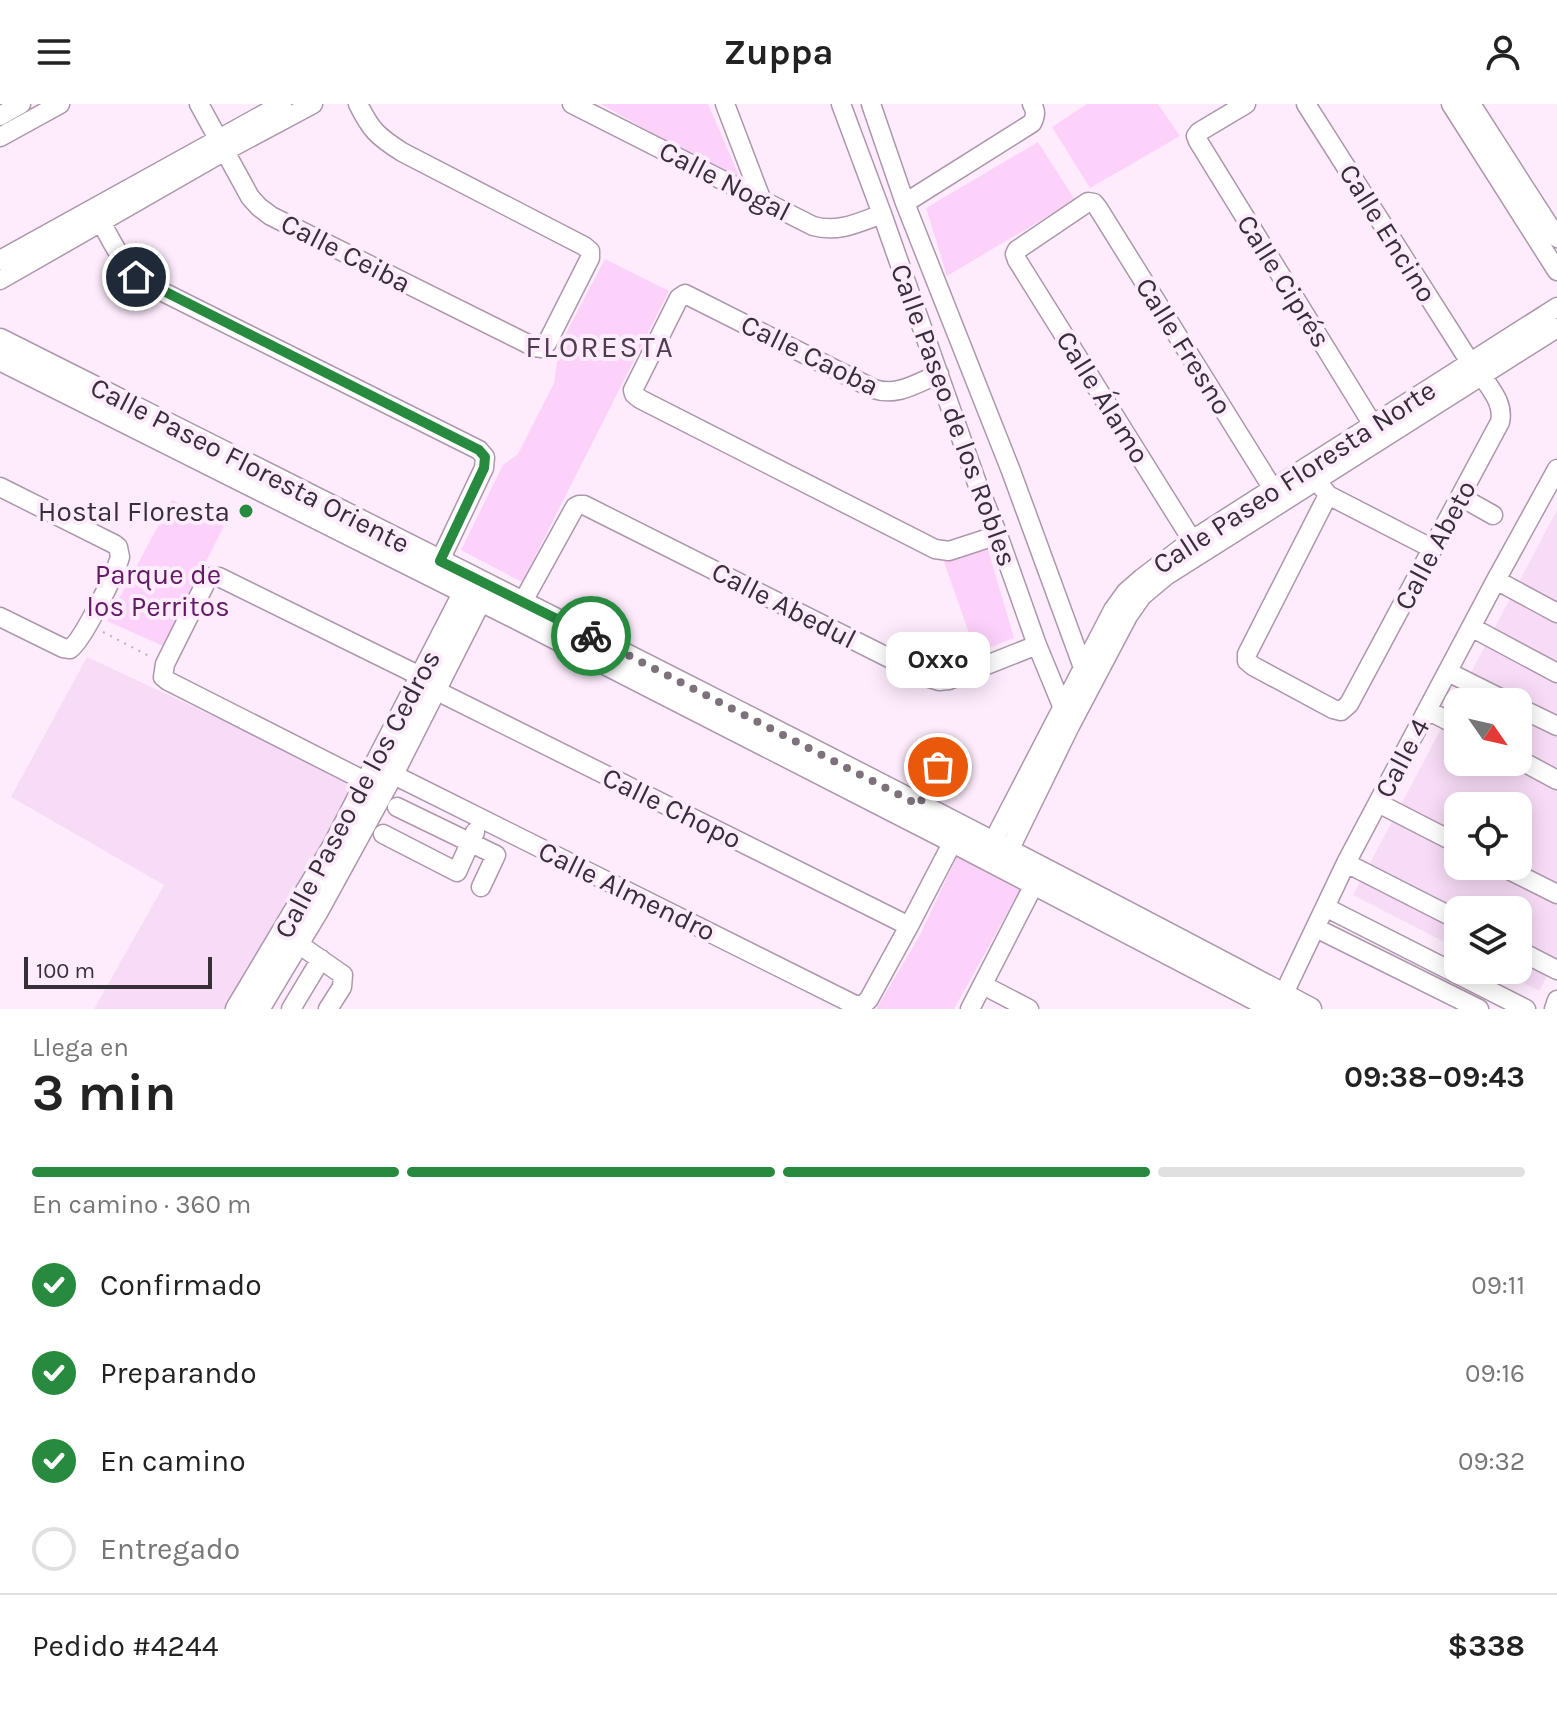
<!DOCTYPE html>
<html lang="es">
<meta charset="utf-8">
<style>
:root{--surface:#fff;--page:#f2f2f2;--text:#222;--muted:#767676;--line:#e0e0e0;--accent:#278a3f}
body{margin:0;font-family:Karla,sans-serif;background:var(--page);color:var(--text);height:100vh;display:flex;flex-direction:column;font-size:30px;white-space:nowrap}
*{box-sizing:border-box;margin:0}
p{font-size:26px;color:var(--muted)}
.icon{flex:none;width:44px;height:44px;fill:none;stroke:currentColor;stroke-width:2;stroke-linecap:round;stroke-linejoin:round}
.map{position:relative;height:905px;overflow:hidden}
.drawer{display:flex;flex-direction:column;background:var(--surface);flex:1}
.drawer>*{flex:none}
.needle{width:52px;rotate:124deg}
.tools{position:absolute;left:1444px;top:584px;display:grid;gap:16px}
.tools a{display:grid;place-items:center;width:88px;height:88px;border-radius:16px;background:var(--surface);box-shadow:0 4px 20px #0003;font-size:40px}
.scale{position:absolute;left:24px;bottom:20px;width:188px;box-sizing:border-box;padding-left:8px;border:4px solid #372f37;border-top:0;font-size:22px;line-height:28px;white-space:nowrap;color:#372f37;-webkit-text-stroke:6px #feecfd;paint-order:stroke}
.pin{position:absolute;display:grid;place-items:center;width:68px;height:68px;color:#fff;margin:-34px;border:4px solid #fff;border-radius:50%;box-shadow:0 2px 8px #0007}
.courier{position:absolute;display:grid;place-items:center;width:80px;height:80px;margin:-40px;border:6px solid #278a3f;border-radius:50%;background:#fff;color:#222;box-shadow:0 2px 10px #0007}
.bubble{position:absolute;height:56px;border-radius:16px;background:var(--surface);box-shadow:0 4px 20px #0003;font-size:26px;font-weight:700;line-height:56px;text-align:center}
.overview em{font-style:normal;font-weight:700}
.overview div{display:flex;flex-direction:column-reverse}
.overview{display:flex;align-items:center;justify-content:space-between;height:136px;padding:0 32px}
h1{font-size:52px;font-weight:700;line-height:60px}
.bar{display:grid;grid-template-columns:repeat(4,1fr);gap:12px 8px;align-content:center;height:96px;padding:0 32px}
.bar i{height:10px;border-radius:6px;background:var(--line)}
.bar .selected{background:var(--accent)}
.bar p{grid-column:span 4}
.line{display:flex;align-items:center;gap:20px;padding:0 32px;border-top:2px solid var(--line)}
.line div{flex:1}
ol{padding:0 32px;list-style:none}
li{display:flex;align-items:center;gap:24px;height:88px}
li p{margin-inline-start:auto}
li .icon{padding:8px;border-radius:50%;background:var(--accent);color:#fff;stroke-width:4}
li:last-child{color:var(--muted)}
li i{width:44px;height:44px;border:4px solid var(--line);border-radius:50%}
header{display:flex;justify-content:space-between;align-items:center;height:104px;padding:0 32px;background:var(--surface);font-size:36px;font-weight:700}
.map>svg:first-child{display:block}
.built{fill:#f8dcf7;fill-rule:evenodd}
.green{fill:#fcd1fa}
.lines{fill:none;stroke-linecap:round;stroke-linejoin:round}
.minor-casing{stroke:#ac97ab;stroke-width:21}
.major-casing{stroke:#ac97ab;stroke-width:25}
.path{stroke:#bdafbd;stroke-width:2;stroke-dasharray:2 6;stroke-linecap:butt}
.minor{stroke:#fff;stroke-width:18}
.major{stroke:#fff;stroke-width:22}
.done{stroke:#7d717c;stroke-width:8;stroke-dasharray:0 14.4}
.route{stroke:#278a3f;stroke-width:10}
.poi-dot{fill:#278a3f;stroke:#feecfd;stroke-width:3}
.labels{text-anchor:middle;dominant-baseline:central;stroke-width:8;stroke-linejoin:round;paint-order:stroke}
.street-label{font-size:28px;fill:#372f37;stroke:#feecfd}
.poi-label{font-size:28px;fill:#372f37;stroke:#feecfd;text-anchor:end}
.park-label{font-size:28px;fill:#621a63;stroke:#feecfd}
.neighbourhood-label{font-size:30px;letter-spacing:2px;fill:#4f3d4f;stroke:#feecfd}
</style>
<header><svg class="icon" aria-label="menu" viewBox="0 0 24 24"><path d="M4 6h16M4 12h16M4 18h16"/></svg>Zuppa<svg class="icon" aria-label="person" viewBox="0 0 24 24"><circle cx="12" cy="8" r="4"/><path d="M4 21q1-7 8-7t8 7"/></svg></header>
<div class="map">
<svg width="1557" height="905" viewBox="0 0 1557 905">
<rect width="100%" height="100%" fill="#feecfd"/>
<!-- built -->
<path class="built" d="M1557,406v448l-18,33 -40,-21h19v-60h-60v39l-105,-54zM1458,598h60v60h-60zM1458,702h60v60h-60z
M87,553l152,71 119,60 -130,221h-134l70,-124 -153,-88z"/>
<!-- green -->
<path class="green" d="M601,0h107l35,81z
M1087,0h71l22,32 -90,52 -38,-61z
M1038,38l37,58 -128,76 -21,-68z
M605,155l64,32 -147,291 -61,-32 42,-85 15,-11 36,-71 5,-36z
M172,396l52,26 -61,120 -56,-25z
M987,442l27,92 -38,15 -33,-94z
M958,750l63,34 -67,121h-78l43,-72z"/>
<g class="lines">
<!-- minor casing -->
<g class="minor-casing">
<path id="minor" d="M199,0l51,93 9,10 12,9 263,131 8,1 5,-5 43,-85v-7l-6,-5 -182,-94c-25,-16 -31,-22 -44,-48
M572,0l241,122c25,7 45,-3 69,-12
M725,0l37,97
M841,0l41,110 95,269 21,52 39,110 28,68
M871,0l34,99 106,268 74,202
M1246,0l-47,28 -3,4 2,5 175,284
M1306,0l164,258
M1451,0l106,167
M1471,0l86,134
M0,12l21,-12
M0,33l60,-33
M905,99l127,-80c4,-8 4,-12 0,-19
M101,118c13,23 23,47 46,62l332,166 6,7 -1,11 -50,105
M0,156l282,-156
M0,176l225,-129 88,-47
M939,270c-22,9 -42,23 -65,15l-189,-95 -6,4 -46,92 1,4 6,5 295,150 14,2 49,-16
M1321,382l7,9 105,54
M0,383l114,57 4,3 2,10c-5,17 -37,83 -50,92l-7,-1 -63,-31
M1328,391l-81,159v7l6,5 80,43 8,2 8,-7 151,-282c4,-18 -8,-31 -18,-46
M1461,393l32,18
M1192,436l-175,-280 -2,-6 2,-4 71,-48 6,1 4,5 175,281
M1496,476l61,33
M516,510l59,-107 4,-2h5l345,173 10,3 10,-1 88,-35
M1471,523l86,46
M1448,568l60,30
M435,586l474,236
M1518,603l39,19
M1427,606l31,16
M1518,655l39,21
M392,670l463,231h8l6,-6 40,-73 50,-96
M367,678l-199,-101 -5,-4 2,-13 41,-82 6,-5h7l201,99
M1378,699l80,41
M919,701l29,-57
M397,703l99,48 -15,32
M383,730l74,38 18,-40
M987,749l126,-243 13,-18 16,-14 50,-38 365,-233
M1004,757l66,-135 58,-110 14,-20 24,-20 391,-248
M1346,759l112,57
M1501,762l56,28
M1325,803l201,102
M1316,824l163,81
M297,839l46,32 -1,12 -14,22
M1518,846l39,20
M983,881l46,24
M1278,902l68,-143 150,-283 61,-111
M291,905l30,-50
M970,905l70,-136
M1554,905l3,-9"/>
</g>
<!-- major casing -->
<g class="major-casing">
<path id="major" d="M0,236c438,220 877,439 1310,669
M0,255l515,258 438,224 322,168
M237,905l96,-161 137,-266
M258,905l60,-100 74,-135 94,-186"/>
</g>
<!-- path -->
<path class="path" d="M103,528l48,25"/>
<!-- minor -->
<use href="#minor" class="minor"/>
<!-- major -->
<use href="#major" class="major"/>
</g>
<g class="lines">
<!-- done -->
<path class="done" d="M591,532l328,169 19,-38"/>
<!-- route -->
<path class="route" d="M136,173l343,173 6,7 -1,11 -44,93 151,75"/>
</g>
<!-- markers -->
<circle class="poi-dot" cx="246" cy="407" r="8"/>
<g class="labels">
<!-- street labels -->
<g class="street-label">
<text transform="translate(725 77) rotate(27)">Calle Nogal</text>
<text transform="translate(1388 129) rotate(58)">Calle Encino</text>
<text transform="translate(346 149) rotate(27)">Calle Ceiba</text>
<text transform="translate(1284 177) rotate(58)">Calle Ciprés</text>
<text transform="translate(1184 242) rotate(58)">Calle Fresno</text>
<text transform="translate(810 251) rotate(26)">Calle Caoba</text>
<text transform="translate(1103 293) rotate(58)">Calle Álamo</text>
<text transform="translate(954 311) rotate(70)">Calle Paseo de los Robles</text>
<text transform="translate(250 361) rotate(27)">Calle Paseo Floresta Oriente</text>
<text transform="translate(1294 373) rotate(-33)">Calle Paseo Floresta Norte</text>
<text transform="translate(1435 441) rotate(-62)">Calle Abeto</text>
<text transform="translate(784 501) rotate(27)">Calle Abedul</text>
<text transform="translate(1402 654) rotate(-62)">Calle 4</text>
<text transform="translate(357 690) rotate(-62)">Calle Paseo de los Cedros</text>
<text transform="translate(672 704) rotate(26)">Calle Chopo</text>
<text transform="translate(627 787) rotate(26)">Calle Almendro</text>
</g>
<!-- poi labels -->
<g class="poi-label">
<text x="230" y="407">Hostal Floresta</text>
</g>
<!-- park labels -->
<g class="park-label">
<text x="158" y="470">Parque de<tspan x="158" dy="32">los Perritos</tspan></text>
</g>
<!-- neighbourhood labels -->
<g class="neighbourhood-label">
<text x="600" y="243">FLORESTA</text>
</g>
</g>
</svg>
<div class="tools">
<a><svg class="needle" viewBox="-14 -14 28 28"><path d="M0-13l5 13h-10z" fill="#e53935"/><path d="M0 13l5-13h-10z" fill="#767676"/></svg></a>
<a><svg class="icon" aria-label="locate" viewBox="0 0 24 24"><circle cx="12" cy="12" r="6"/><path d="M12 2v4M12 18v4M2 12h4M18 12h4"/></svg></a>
<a><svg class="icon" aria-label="layers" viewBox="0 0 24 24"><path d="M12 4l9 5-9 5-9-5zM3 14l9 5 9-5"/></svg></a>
</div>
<div class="scale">100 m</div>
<div class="pin" style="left:938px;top:663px;background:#ea580c"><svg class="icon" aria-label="bag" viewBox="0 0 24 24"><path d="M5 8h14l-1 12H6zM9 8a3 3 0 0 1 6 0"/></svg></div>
<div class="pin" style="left:136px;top:173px;background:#1f2937"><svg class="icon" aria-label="home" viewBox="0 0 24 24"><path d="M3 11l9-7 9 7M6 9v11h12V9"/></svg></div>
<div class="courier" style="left:591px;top:532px"><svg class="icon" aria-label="bike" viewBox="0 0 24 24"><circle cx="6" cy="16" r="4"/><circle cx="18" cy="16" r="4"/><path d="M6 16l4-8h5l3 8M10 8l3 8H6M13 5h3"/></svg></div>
<div class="bubble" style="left:886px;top:528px;width:104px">Oxxo</div>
</div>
<section class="drawer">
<div class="overview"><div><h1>3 min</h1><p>Llega en</p></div><em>09:38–09:43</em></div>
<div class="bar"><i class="selected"></i><i class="selected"></i><i class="selected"></i><i></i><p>En camino · 360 m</p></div>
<ol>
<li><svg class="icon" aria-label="check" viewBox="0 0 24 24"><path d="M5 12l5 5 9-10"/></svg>Confirmado<p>09:11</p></li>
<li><svg class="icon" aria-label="check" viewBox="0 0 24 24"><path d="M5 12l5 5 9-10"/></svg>Preparando<p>09:16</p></li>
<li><svg class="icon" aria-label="check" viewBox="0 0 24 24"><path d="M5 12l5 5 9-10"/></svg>En camino<p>09:32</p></li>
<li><i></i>Entregado</li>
</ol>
<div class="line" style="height:104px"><div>Pedido #4244</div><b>$338</b></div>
</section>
